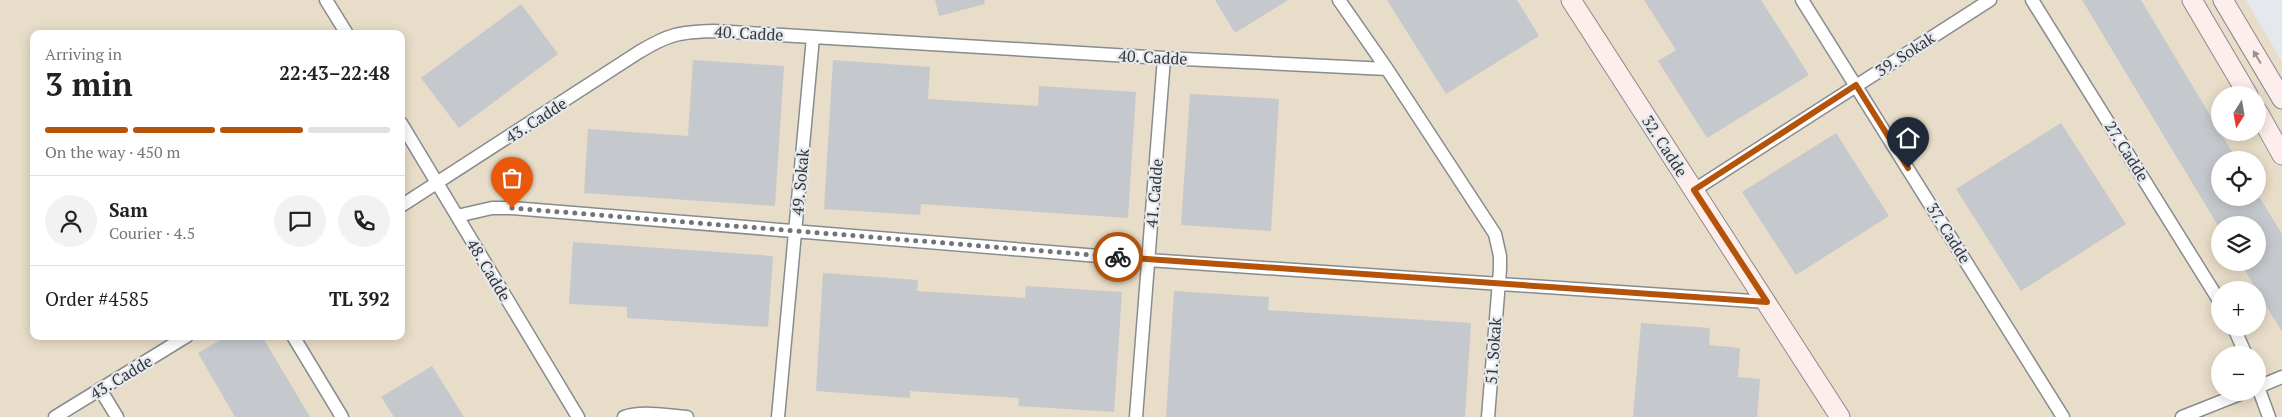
<!DOCTYPE html>
<meta charset="utf-8">
<style>
:root{--surface:#fff;--page:#f2f2f2;--text:#222;--muted:#767676;--line:#e0e0e0;--accent:#b45309}
body{margin:0;font-family:"PT Serif",serif;background:var(--page);color:var(--text);height:100vh;display:flex;flex-direction:column;font-size:19px;white-space:nowrap}
*{box-sizing:border-box;margin:0}
p{font-size:16px;color:var(--muted)}
.icon{flex:none;width:28px;height:28px;fill:none;stroke:currentColor;stroke-width:2;stroke-linecap:round;stroke-linejoin:round}
.map{position:relative;flex:1;overflow:hidden}
.panel{position:absolute;left:30px;top:30px;width:375px;height:310px;display:flex;flex-direction:column;background:var(--surface);border-radius:10px;box-shadow:0 2px 12px #0003}
.panel>*{flex:none}
.needle{width:32px;rotate:191deg}
.buttons{position:absolute;left:2211px;top:86px;display:grid;gap:10px}
.buttons a{display:grid;place-items:center;width:55px;height:55px;border-radius:50%;background:var(--surface);box-shadow:0 2px 12px #0003;font-size:25px}
.pin{position:absolute;display:grid;place-items:center;width:42px;height:42px;color:#fff;margin:-51px -21px;border-radius:50% 50% 50% 0;rotate:-45deg;box-shadow:0 0 5px #0007}
.pin .icon{rotate:45deg}
.courier{position:absolute;display:grid;place-items:center;width:50px;height:50px;margin:-25px;border:4px solid #b45309;border-radius:50%;background:#fff;color:#222;box-shadow:0 1px 6px #0007}
.head em{font-style:normal;font-weight:700}
.head div{display:flex;flex-direction:column-reverse}
.head{display:flex;align-items:center;justify-content:space-between;height:85px;padding:0 15px}
h1{font-size:32px;font-weight:700;line-height:38px}
.bar{display:grid;grid-template-columns:repeat(4,1fr);gap:8px 5px;align-content:center;height:60px;padding:0 15px}
.bar i{height:6px;border-radius:4px;background:var(--line)}
.bar .active{background:var(--accent)}
.bar p{grid-column:span 4}
.line{display:flex;align-items:center;gap:12px;padding:0 15px;border-top:1px solid var(--line)}
.line div{flex:1}
.round{display:grid;place-items:center;flex:none;width:52px;height:52px;border-radius:26px;background:var(--page)}
.map>svg:first-child{display:block}
.industrial{fill:#e8ddc8;fill-rule:evenodd}
.building{fill:#c5c8cd}
.lines{fill:none;stroke-linecap:round;stroke-linejoin:round}
.street-casing{stroke:#888b8f;stroke-width:15}
.secondary-casing{stroke:#888b8f;stroke-width:21}
.street{stroke:#fff;stroke-width:12}
.secondary{stroke:#fdeeeb;stroke-width:19}
.oneway{fill:#989291}
.done{stroke:#727477;stroke-width:5;stroke-dasharray:0 9}
.route{stroke:#b45309;stroke-width:6}
.labels{text-anchor:middle;dominant-baseline:central;stroke-width:4.5;stroke-linejoin:round;paint-order:stroke}
.street-label{font-size:16px;fill:#343537;stroke:#e5e8ed}
</style>
<div class="map">
<svg width="2282" height="417" viewBox="0 0 2282 417">
<rect width="100%" height="100%" fill="#e5e8ed"/>
<!-- industrial -->
<path class="industrial" d="M0,0h2246l36,62v355h-2282zM34,34h367v302h-367zM2220,95h38v37h-38zM2220,160h38v38h-38zM2220,225h38v37h-38zM2220,290h38v38h-38zM2220,355h38v37h-38z"/>
<!-- building -->
<path class="building" d="M935,0h49l1,4 -46,12z
M1215,0h73l-53,33z
M1387,0h130l22,36 -93,58z
M1644,0h117l48,75 -102,63 -49,-77 18,-11z
M2082,0h59l96,160h-17v38h40l22,36v98l-42,-70h18v-37h-38v4z
M521,4l37,50 -99,74 -38,-50z
M693,60l91,6 -9,140 -191,-13 4,-64 100,7z
M833,60l97,7 -2,32 110,7 1,-20 97,6 -8,126 -207,-14 -1,11 -96,-6z
M1190,94l89,5 -8,132 -90,-6z
M2061,123l65,101 -105,67 -65,-102z
M1836,133l53,83 -93,59 -54,-83z
M573,242l200,14 -5,71 -141,-9v-11l-58,-3z
M823,273l95,7 -1,11 108,7 1,-12 96,6 -8,120 -96,-6 1,-8 -109,-7v7l-94,-7z
M1174,291l95,6 -1,13 203,13 -6,94h-299z
M1641,323l69,5 -1,17 31,3 -2,29 22,2 -3,38h-124z
M227,336h35l48,81h-75l-37,-64z
M432,366l32,51h-70l-13,-20z"/>
<g class="lines">
<!-- street casing -->
<g class="street-casing">
<path id="street" d="M326,0l21,34
M1339,0l48,69
M1802,0l261,417
M2032,0l188,302
M401,123l177,294
M1694,190l296,-190
M401,206l238,-154c30,-18 40,-20 75,-21l450,27 223,11 108,165 5,22v13l-12,148
M457,216l35,-8h20l636,52 619,42
M2234,328l12,27
M293,336l49,81
M2258,387l11,30
M2258,387l24,-10
M100,389l17,28
M55,417l132,-81
M624,417c18,-7 44,-1 63,0
M778,417l35,-380
M1136,417l28,-359
M2182,417l63,-25"/>
</g>
<!-- secondary casing -->
<g class="secondary-casing">
<path id="secondary" d="M1571,0l269,417
M2192,0l56,95
M2223,0l59,99
M2258,112l24,43"/>
</g>
<!-- street -->
<use href="#street" class="street"/>
<!-- secondary -->
<use href="#secondary" class="secondary"/>
</g>
<!-- one-way arrows -->
<defs><path id="oneway-solid" d="M-6-.8H1V-3.2L6.5 0L1 3.2V.8H-6Z" transform="scale(1.25)"/></defs>
<use class="oneway" href="#oneway-solid" transform="translate(2257 57) rotate(-121)"/>
<g class="lines">
<!-- done -->
<path class="done" d="M512,208l606,49"/>
<!-- route -->
<path class="route" d="M1118,257l649,45 -73,-112 162,-105 52,83"/>
</g>
<g class="labels">
<!-- street labels -->
<g class="street-label">
<text transform="translate(749 33) rotate(3)">40. Cadde</text>
<text transform="translate(1905 54) rotate(-33)">39. Sokak</text>
<text transform="translate(1153 57) rotate(3)">40. Cadde</text>
<text transform="translate(536 120) rotate(-33)">43. Cadde</text>
<text transform="translate(1665 146) rotate(57)">32. Cadde</text>
<text transform="translate(2127 151) rotate(58)">27. Cadde</text>
<text transform="translate(800 182) rotate(-85)">49. Sokak</text>
<text transform="translate(1154 193) rotate(-85)">41. Cadde</text>
<text transform="translate(1949 233) rotate(58)">37. Cadde</text>
<text transform="translate(489 270) rotate(59)">48. Cadde</text>
<text transform="translate(1493 351) rotate(-86)">51. Sokak</text>
<text transform="translate(121 377) rotate(-31)">43. Cadde</text>
</g>
</g>
</svg>
<div class="buttons">
<a><svg class="needle" viewBox="-14 -14 28 28"><path d="M0-13l5 13h-10z" fill="#e53935"/><path d="M0 13l5-13h-10z" fill="#767676"/></svg></a>
<a><svg class="icon" aria-label="locate" viewBox="0 0 24 24"><circle cx="12" cy="12" r="6"/><path d="M12 2v4M12 18v4M2 12h4M18 12h4"/></svg></a>
<a><svg class="icon" aria-label="layers" viewBox="0 0 24 24"><path d="M12 4l9 5-9 5-9-5zM3 14l9 5 9-5"/></svg></a>
<a>+</a>
<a>−</a>
</div>
<div class="pin" style="left:512px;top:208px;background:#ea580c"><svg class="icon" aria-label="bag" viewBox="0 0 24 24"><path d="M5 8h14l-1 12H6zM9 8a3 3 0 0 1 6 0"/></svg></div>
<div class="pin" style="left:1908px;top:168px;background:#1f2937"><svg class="icon" aria-label="home" viewBox="0 0 24 24"><path d="M3 11l9-7 9 7M6 9v11h12V9"/></svg></div>
<div class="courier" style="left:1118px;top:257px"><svg class="icon" aria-label="bike" viewBox="0 0 24 24"><circle cx="6" cy="16" r="4"/><circle cx="18" cy="16" r="4"/><path d="M6 16l4-8h5l3 8M10 8l3 8H6M13 5h3"/></svg></div>
<section class="panel">
<div class="head"><div><h1>3 min</h1><p>Arriving in</p></div><em>22:43–22:48</em></div>
<div class="bar"><i class="active"></i><i class="active"></i><i class="active"></i><i></i><p>On the way · 450 m</p></div>
<div class="line" style="height:90px"><a class="round"><svg class="icon" aria-label="person" viewBox="0 0 24 24"><circle cx="12" cy="8" r="4"/><path d="M4 21q1-7 8-7t8 7"/></svg></a><div><b>Sam</b><p>Courier · 4.5</p></div><a class="round"><svg class="icon" aria-label="chat" viewBox="0 0 24 24"><path d="M4 5h16v11H9l-5 4z"/></svg></a><a class="round"><svg class="icon" aria-label="phone" viewBox="0 0 24 24"><path d="M5 4h4l2 5-3 2q2 4 5 5l2-3 5 2v4C11 20 4 13 5 4z"/></svg></a></div>
<div class="line" style="height:65px"><div>Order #4585</div><b>TL 392</b></div>
</section>
</div>
